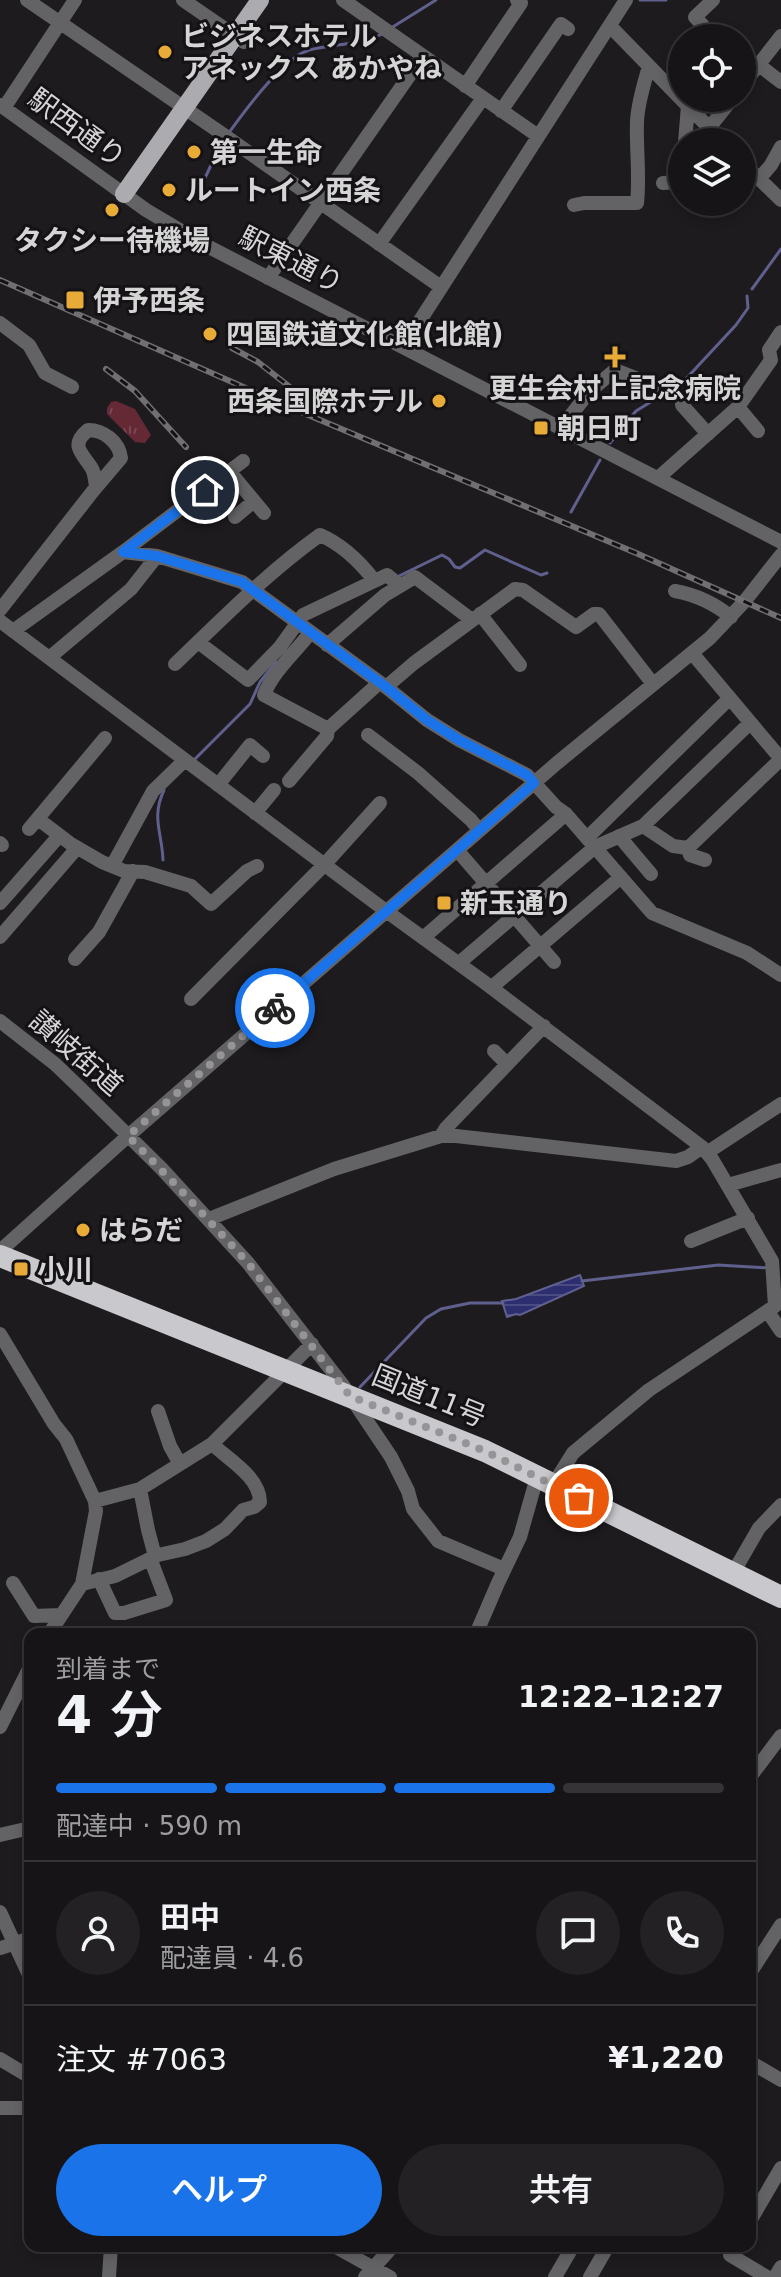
<!DOCTYPE html>
<html lang="ja">
<meta charset="utf-8">
<style>
:root{--surface:#161416;--page:#232123;--text:#f1f3f6;--muted:#9e9ea1;--line:#353335;--accent:#1a73e8}
body{margin:0;font-family:"DejaVu Sans","Noto Sans JP",sans-serif;background:var(--page);color:var(--text);height:100vh;display:flex;flex-direction:column;font-size:30px;white-space:nowrap}
*{box-sizing:border-box;margin:0}
p{font-size:26px;color:var(--muted)}
.icon{flex:none;width:44px;height:44px;fill:none;stroke:currentColor;stroke-width:2;stroke-linecap:round;stroke-linejoin:round}
.map{position:relative;flex:1;overflow:hidden}
.sheet{position:absolute;left:24px;top:1628px;width:732px;height:624px;display:flex;flex-direction:column;background:var(--surface);border-radius:16px;box-shadow:0 4px 12px #0003,0 0 0 2px var(--line)}
.sheet>*{flex:none}
.buttons{position:absolute;left:668px;top:24px;display:grid;gap:16px}
.buttons a{display:grid;place-items:center;width:88px;height:88px;border-radius:50%;background:var(--surface);box-shadow:0 4px 12px #0003,0 0 0 2px var(--line);font-size:40px}
.pin{position:absolute;display:grid;place-items:center;width:68px;height:68px;color:#fff;margin:-34px;border:4px solid #fff;border-radius:50%;box-shadow:0 2px 8px #0007}
.courier{position:absolute;display:grid;place-items:center;width:80px;height:80px;margin:-40px;border:6px solid #1a73e8;border-radius:50%;background:#fff;color:#222;box-shadow:0 2px 10px #0007}
.head em{font-style:normal;font-weight:600}
.head div{display:flex;flex-direction:column-reverse}
.head{display:flex;align-items:center;justify-content:space-between;height:136px;padding:0 32px}
h1{font-size:52px;font-weight:600;line-height:60px}
.bar{display:grid;grid-template-columns:repeat(4,1fr);gap:12px 8px;align-content:center;height:96px;padding:0 32px}
.bar i{height:10px;border-radius:6px;background:var(--line)}
.bar .current{background:var(--accent)}
.bar p{grid-column:span 4}
.line{display:flex;align-items:center;gap:20px;padding:0 32px;border-top:2px solid var(--line)}
.line div{flex:1}
.round{display:grid;place-items:center;flex:none;width:84px;height:84px;border-radius:42px;background:var(--page)}
.primary-button{display:flex;gap:16px;margin-top:auto;padding:16px 32px}
.primary-button a{flex:1;height:92px;border-radius:48px;background:var(--accent);color:#fff;font-size:32px;font-weight:600;line-height:92px;text-align:center}
.primary-button a+a{background:var(--page);color:var(--text)}
.map>svg:first-child{display:block}
.grass{fill:url(#grass-tufts)}
.water{fill:url(#water-rules);stroke:#60608f;stroke-width:2}
.lines{fill:none;stroke-linecap:round;stroke-linejoin:round}
.stream{stroke:#60608f;stroke-width:3}
.minor{stroke:#636365;stroke-width:14}
.major{stroke:#acabaf;stroke-width:18}
.highway{stroke:#c9c8cc;stroke-width:22}
.rail-casing{stroke:#716f71;stroke-width:6}
.rail{stroke:#151215;stroke-width:3;stroke-dasharray:9;stroke-linecap:butt}
.done{stroke:#969496;stroke-width:8;stroke-dasharray:0 14.4}
.route{stroke:#1a73e8;stroke-width:10}
.poi-dot{fill:#e9ab38;stroke:#151215;stroke-width:3}
.labels{text-anchor:middle;dominant-baseline:central;stroke-width:6;stroke-linejoin:round;paint-order:stroke}
.poi-label{font-size:28px;font-weight:bold;fill:#d6d5d6;stroke:#151215;text-anchor:start}
.street-label{font-size:28px;fill:#d6d5d6;stroke:#151215}
</style>
<div class="map">
<svg width="781" height="2277" viewBox="0 0 781 2277">
<defs>
<pattern id="grass-tufts" width="24" height="20" patternUnits="userSpaceOnUse" patternTransform="scale(2)"><rect width="24" height="20" fill="#642935"/><path d="M3 7l-1-3M5 7V3M7 7l1-3M15 17l-1-3M17 17v-4M19 17l1-3" fill="none" stroke="#794752"/></pattern>
<pattern id="water-rules" width="6" height="5" patternUnits="userSpaceOnUse" patternTransform="scale(2)"><rect width="6" height="5" fill="#2d2e70"/><path d="M0 2.5h6" fill="none" stroke="#4b4b84"/></pattern>
</defs>
<rect width="100%" height="100%" fill="#1e1b1e"/>
<!-- grass -->
<path class="grass" d="M116,401l19,8 16,26 -6,8 -10,-1 -28,-28v-6l4,-6z"/>
<!-- water -->
<path class="water" d="M580,1275l4,11 -64,29 -4,-1 -9,3 -5,-16 14,-2z"/>
<g class="lines">
<!-- stream -->
<path class="stream" d="M640,0h26
M391,28l45,-28
M228,134c16,-22 55,-76 81,-84 24,-6 51,-5 73,-16
M204,180l19,-40
M752,289l29,-40
M610,443l26,-32 47,-29 53,-57 12,-17 -1,-12
M571,512l29,-52
M397,577l45,-22 7,4 6,8 5,1 25,-18 56,25 6,-2
M195,759l55,-55 10,-22 16,-20
M163,860c-1,-28 -12,-42 1,-70
M582,1281l136,-16 51,3
M360,1387l66,-69 15,-9 29,-6h33"/>
<!-- minor -->
<path class="minor" d="M27,0l194,133 220,154
M183,0l61,42
M343,0l195,136
M610,26l113,116
M706,29l-11,-12 18,-17
M759,65l22,17
M465,86l56,-83 -4,-3
M742,86l39,-50
M0,105l146,105 59,35 576,297
M4,108l71,-108
M501,111l60,-87 7,5
M698,117l6,-19
M709,128l24,-30
M685,142l3,-36
M742,162l39,38
M759,179l12,-14 10,-18
M663,183l18,-1 1,-25
M574,205l10,-2h53c3,-28 -1,-54 0,-82 1,-19 7,-37 12,-55
M379,244l104,-146
M268,278l155,-222
M0,323l29,22 16,28 27,14
M403,347l223,-347
M682,405l26,29
M738,407l20,24
M561,428l28,-36 26,-22 46,18
M230,472l34,41
M658,478l80,-71 33,-47 -2,-10 12,-18
M235,517l19,-16
M123,552l34,4 85,26 144,105 41,33 32,20 68,35 29,32 10,7 86,99 95,40 34,22
M675,591c22,4 39,12 56,26
M0,610l93,-119 28,-33c-2,-16 -17,-28 -33,-28 -18,15 -7,22 3,37 4,6 4,13 5,20
M480,614l40,51
M0,621l386,290 98,71 218,165 10,12 60,102 3,45 -126,84 -76,63 -20,32
M13,631l110,-79 120,-91
M310,633c-15,20 -37,38 -46,62l64,34 51,-46
M198,642l50,38 32,-33 23,-32 84,-40 12,10
M327,645l58,-50 30,-18 57,43
M692,653l89,106
M49,658l82,-69 26,-33
M175,664c47,-45 92,-91 145,-129 21,9 40,27 54,45
M386,687l28,-24 101,-74 8,1 53,37 18,-13h5l54,70
M368,735l50,38 53,47 8,10
M289,781l38,-45 1,-7
M218,785l32,-40 13,11
M255,813l19,-23
M38,819l33,25 31,18 22,9 21,1 46,14 20,18 36,-33 10,-5
M643,826l30,20 15,2 2,7 15,5
M29,829l76,-91
M619,836l32,38
M587,838l143,-140
M0,843l2,2
M688,848l93,-89
M457,850l97,112
M112,866l41,-75 32,-31
M0,903l59,-67
M0,937l77,-89
M423,938l143,-124
M75,959l24,-27 34,-61
M459,963l136,-116 48,-21 107,-103
M492,987l129,-110
M191,999l133,-134 56,-62
M0,1021l55,43 25,24 82,81 86,94 94,121 49,73 17,34 5,18 25,32 66,28
M494,1051l13,13
M441,1136l5,-8 98,-102
M708,1152l73,-48
M728,1185l53,-15
M209,1219l125,-50 107,-33h15l220,25 12,-4 14,-10
M691,1241l57,-23
M0,1251l128,-115 429,-373 153,-125 34,-36 37,-47
M768,1312l13,19
M0,1334l54,90 12,15 29,62 1,10 -14,73 -33,50
M158,1411l12,35 10,18
M140,1489l8,41 7,26
M95,1501l45,-12 72,-45 100,-100
M733,1573l26,-45 22,-23
M99,1579l16,34h9l42,-13 -16,-42
M13,1583l21,33 27,-1
M82,1584l33,-8 43,-21 27,-6 21,-8 19,-12 18,-19 11,-3 6,-5c0,-25 -32,-43 -48,-58
M476,1634l22,-51 22,-46 17,-60
M0,1727l30,-60
M750,1777l31,-41
M0,1835l30,-7
M0,1912l30,65
M1,1948l29,-10
M750,1973l31,-48
M0,2059l30,18
M750,2062l31,18
M0,2108h30
M750,2221l31,-53
M334,2246l56,31
M735,2246l-5,9 37,22
M109,2277l2,-31
M365,2277l28,-31
M555,2277l18,-31
M590,2277l18,-31
M775,2277l6,-10"/>
<!-- major -->
<path class="major" d="M124,194l136,-194"/>
<!-- highway -->
<path class="highway" d="M0,1256l485,195 296,146"/>
<!-- rail casing -->
<g class="rail-casing">
<path id="rail" d="M0,280l282,124 354,149 145,65
M232,348l26,14 65,51
M106,369l29,22 51,56"/>
</g>
<!-- rail -->
<use href="#rail" class="rail"/>
</g>
<g class="lines">
<!-- done -->
<path class="done" d="M275,1008l-147,128 49,50 71,77 102,133 135,55 94,47"/>
<!-- route -->
<path class="route" d="M205,490l-82,62 34,4 85,26 144,105 41,33 32,20 68,35 7,8 -259,225"/>
</g>
<!-- markers -->
<g class="poi-dot">
<circle cx="165" cy="52" r="8"/>
<circle cx="194" cy="152" r="8"/>
<circle cx="169" cy="190" r="8"/>
<circle cx="112" cy="210" r="8"/>
<rect x="65" y="290" width="20" height="20" rx="4"/>
<circle cx="210" cy="334" r="8"/>
<path d="M611 345h8v8h8v8h-8v8h-8v-8h-8v-8h8z"/>
<circle cx="439" cy="401" r="8"/>
<rect x="533" y="420" width="16" height="16" rx="4"/>
<rect x="436" y="895" width="16" height="16" rx="4"/>
<circle cx="83" cy="1230" r="8"/>
<rect x="13" y="1261" width="16" height="16" rx="4"/>
</g>
<g class="labels">
<!-- poi labels -->
<g class="poi-label">
<text x="181" y="36">ビジネスホテル<tspan x="181" dy="32">アネックス あかやね</tspan></text>
<text x="210" y="152">第一生命</text>
<text x="185" y="190">ルートイン西条</text>
<text x="112" y="240" text-anchor="middle">タクシー待機場</text>
<text x="93" y="300">伊予西条</text>
<text x="226" y="334">四国鉄道文化館(北館)</text>
<text x="615" y="388" text-anchor="middle">更生会村上記念病院</text>
<text x="423" y="401" text-anchor="end">西条国際ホテル</text>
<text x="557" y="428">朝日町</text>
<text x="460" y="903">新玉通り</text>
<text x="99" y="1230">はらだ</text>
<text x="37" y="1269">小川</text>
</g>
<!-- street labels -->
<g class="street-label">
<text transform="translate(77 128) rotate(36)">駅西通り</text>
<text transform="translate(291 260) rotate(27)">駅東通り</text>
<text transform="translate(76 1053) rotate(41)">讃岐街道</text>
<text transform="translate(429 1396) rotate(22)">国道11号</text>
</g>
</g>
</svg>
<div class="buttons">
<a><svg class="icon" aria-label="locate" viewBox="0 0 24 24"><circle cx="12" cy="12" r="6"/><path d="M12 2v4M12 18v4M2 12h4M18 12h4"/></svg></a>
<a><svg class="icon" aria-label="layers" viewBox="0 0 24 24"><path d="M12 4l9 5-9 5-9-5zM3 14l9 5 9-5"/></svg></a>
</div>
<div class="pin" style="left:579px;top:1498px;background:#ea580c"><svg class="icon" aria-label="bag" viewBox="0 0 24 24"><path d="M5 8h14l-1 12H6zM9 8a3 3 0 0 1 6 0"/></svg></div>
<div class="pin" style="left:205px;top:490px;background:#1f2937"><svg class="icon" aria-label="home" viewBox="0 0 24 24"><path d="M3 11l9-7 9 7M6 9v11h12V9"/></svg></div>
<div class="courier" style="left:275px;top:1008px"><svg class="icon" aria-label="bike" viewBox="0 0 24 24"><circle cx="6" cy="16" r="4"/><circle cx="18" cy="16" r="4"/><path d="M6 16l4-8h5l3 8M10 8l3 8H6M13 5h3"/></svg></div>
<section class="sheet">
<div class="head"><div><h1>4 分</h1><p>到着まで</p></div><em>12:22–12:27</em></div>
<div class="bar"><i class="current"></i><i class="current"></i><i class="current"></i><i></i><p>配達中 · 590 m</p></div>
<div class="line" style="height:144px"><a class="round"><svg class="icon" aria-label="person" viewBox="0 0 24 24"><circle cx="12" cy="8" r="4"/><path d="M4 21q1-7 8-7t8 7"/></svg></a><div><b>田中</b><p>配達員 · 4.6</p></div><a class="round"><svg class="icon" aria-label="chat" viewBox="0 0 24 24"><path d="M4 5h16v11H9l-5 4z"/></svg></a><a class="round"><svg class="icon" aria-label="phone" viewBox="0 0 24 24"><path d="M5 4h4l2 5-3 2q2 4 5 5l2-3 5 2v4C11 20 4 13 5 4z"/></svg></a></div>
<div class="line" style="height:104px"><div>注文 #7063</div><b>¥1,220</b></div>
<div class="primary-button"><a>ヘルプ</a><a>共有</a></div>
</section>
</div>
